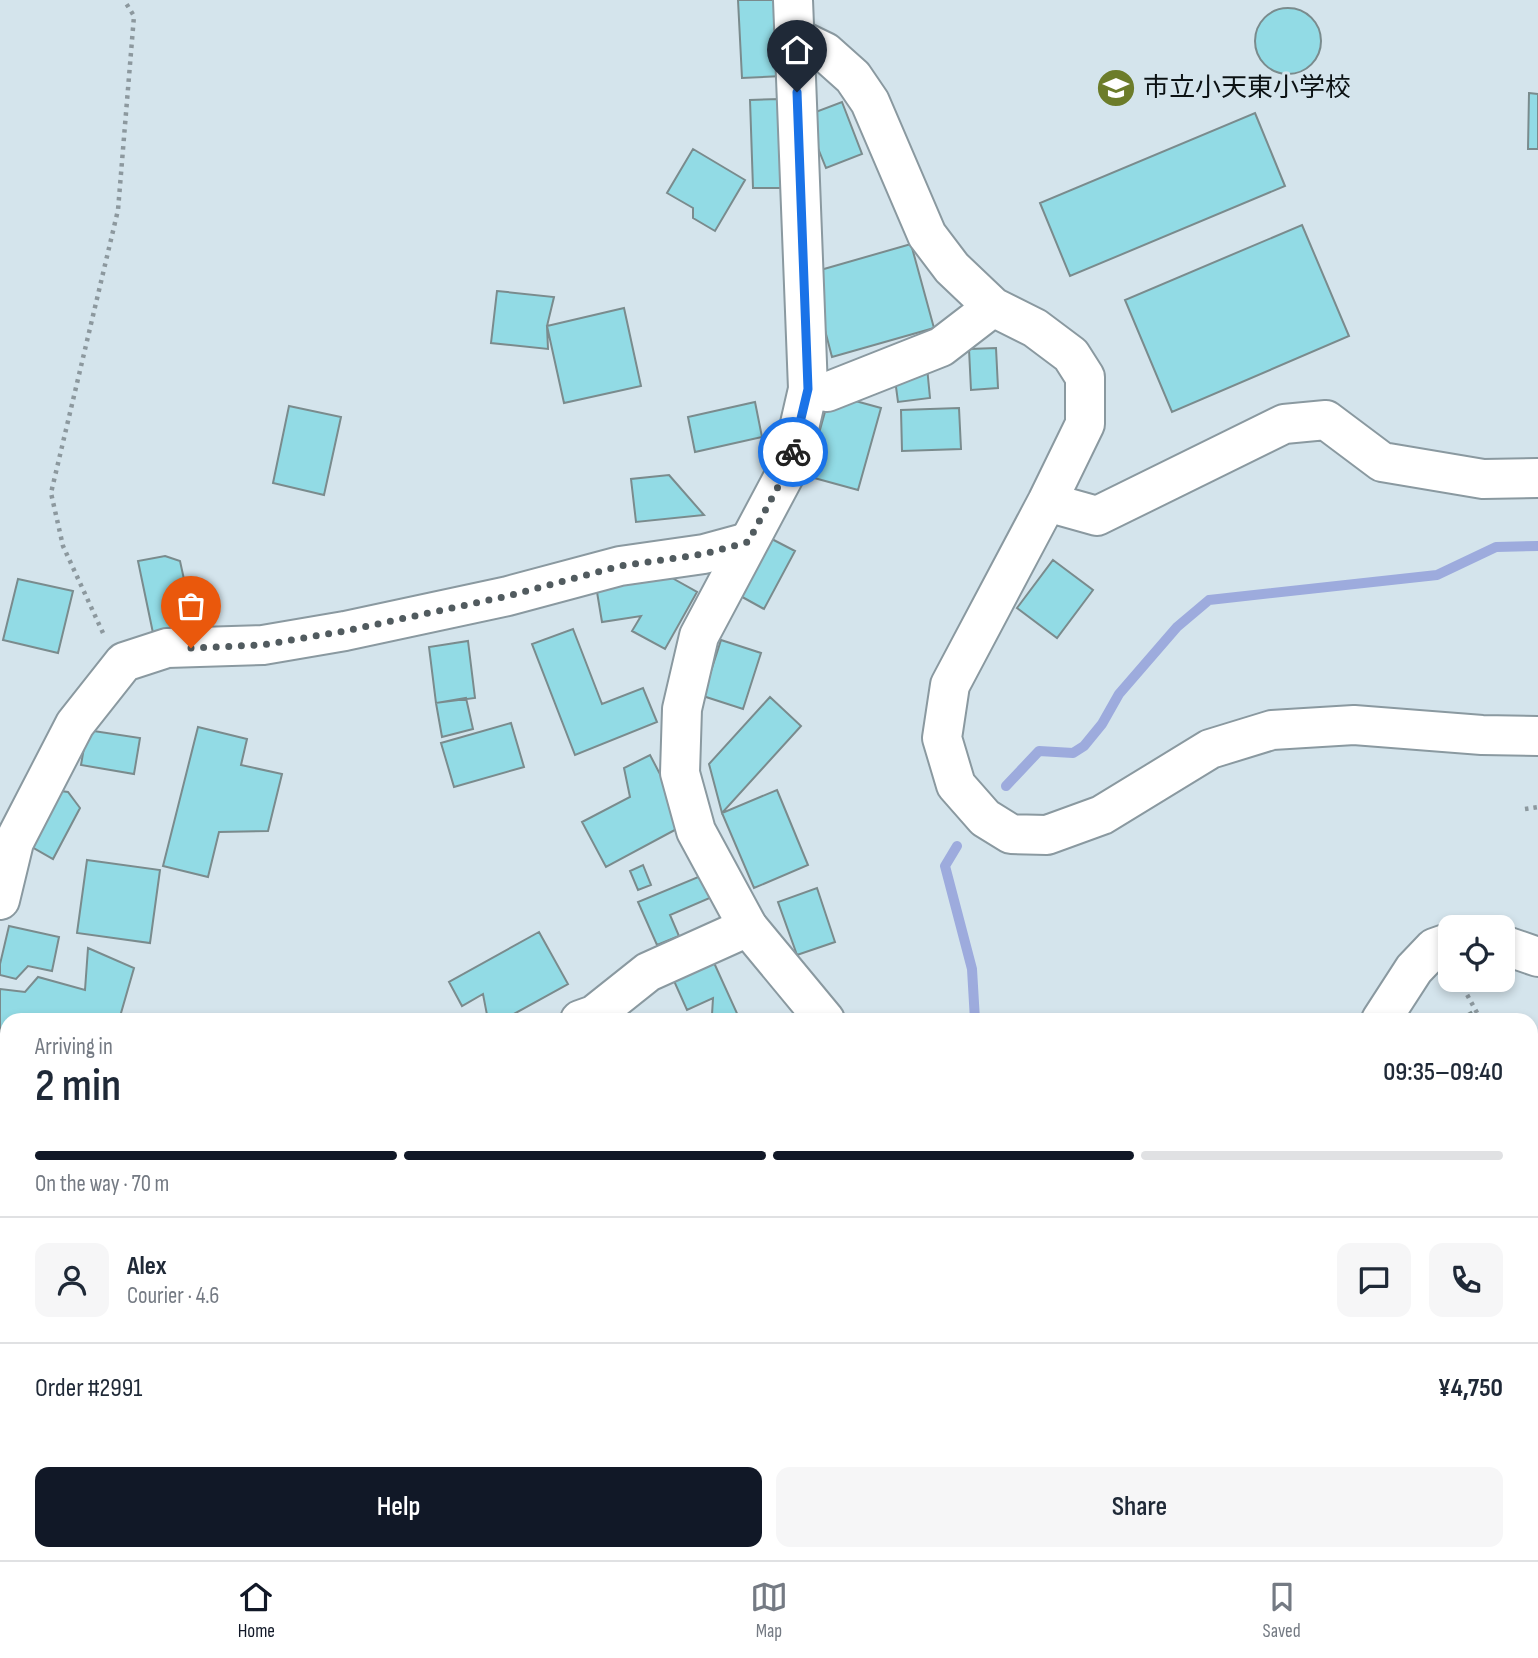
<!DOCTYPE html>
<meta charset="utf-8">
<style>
:root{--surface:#fff;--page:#f6f6f7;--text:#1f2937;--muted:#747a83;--line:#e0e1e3;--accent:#111827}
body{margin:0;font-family:"Sofia Sans Condensed","Noto Sans JP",sans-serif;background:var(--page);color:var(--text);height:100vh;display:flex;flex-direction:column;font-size:26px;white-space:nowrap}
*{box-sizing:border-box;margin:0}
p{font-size:23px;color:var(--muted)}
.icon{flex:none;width:38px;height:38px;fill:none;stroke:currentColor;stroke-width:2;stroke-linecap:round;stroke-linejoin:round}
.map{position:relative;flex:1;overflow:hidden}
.drawer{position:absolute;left:0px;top:1013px;width:1538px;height:548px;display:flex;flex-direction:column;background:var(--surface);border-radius:21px 21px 0 0;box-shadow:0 4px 10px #0003}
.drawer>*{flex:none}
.controls{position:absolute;left:1438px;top:915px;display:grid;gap:14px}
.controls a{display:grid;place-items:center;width:77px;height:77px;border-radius:14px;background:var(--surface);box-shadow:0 4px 10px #0003;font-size:35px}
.pin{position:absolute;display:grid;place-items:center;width:60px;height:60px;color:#fff;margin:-72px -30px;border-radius:50% 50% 50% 0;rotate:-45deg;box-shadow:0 0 7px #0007}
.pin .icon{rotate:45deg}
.courier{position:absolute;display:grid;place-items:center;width:70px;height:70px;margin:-35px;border:5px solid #1a73e8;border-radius:50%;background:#fff;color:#222;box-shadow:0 2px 9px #0007}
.overview em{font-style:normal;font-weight:600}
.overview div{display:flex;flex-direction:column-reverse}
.overview{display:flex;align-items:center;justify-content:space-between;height:119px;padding:0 35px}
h1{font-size:46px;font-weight:600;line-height:52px}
.bar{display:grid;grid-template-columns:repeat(4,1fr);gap:10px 7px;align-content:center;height:84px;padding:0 35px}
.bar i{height:9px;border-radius:5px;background:var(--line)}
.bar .selected{background:var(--accent)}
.bar p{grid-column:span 4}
.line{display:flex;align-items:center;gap:18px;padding:0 35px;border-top:2px solid var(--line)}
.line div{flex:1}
.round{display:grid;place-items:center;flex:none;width:74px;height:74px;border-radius:14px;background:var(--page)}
.action{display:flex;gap:14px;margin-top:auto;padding:14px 35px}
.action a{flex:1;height:80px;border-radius:14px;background:var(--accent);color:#fff;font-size:28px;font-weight:600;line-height:80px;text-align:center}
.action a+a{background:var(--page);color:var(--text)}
.menu{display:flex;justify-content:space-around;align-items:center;height:98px;border-top:2px solid var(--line);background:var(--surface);font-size:19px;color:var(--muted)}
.menu a{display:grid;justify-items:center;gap:4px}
.menu .selected{color:var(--accent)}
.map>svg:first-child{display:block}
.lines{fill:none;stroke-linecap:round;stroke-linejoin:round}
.stream{stroke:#9dabdd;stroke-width:10}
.building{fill:#92dbe5;stroke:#7a8b8d;stroke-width:2}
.minor-casing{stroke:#8a99a0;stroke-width:42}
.major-casing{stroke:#8a99a0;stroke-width:42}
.path{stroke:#8c989e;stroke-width:4.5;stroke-dasharray:3.5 5;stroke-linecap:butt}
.minor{stroke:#fff;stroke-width:38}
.major{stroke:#fff;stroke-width:38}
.done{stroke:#515b5f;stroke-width:7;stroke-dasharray:0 12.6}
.route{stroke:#1a73e8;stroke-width:9}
.labels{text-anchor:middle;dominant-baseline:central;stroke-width:6;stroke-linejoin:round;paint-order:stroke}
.poi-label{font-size:26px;fill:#0b1113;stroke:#d4e4ec;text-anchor:start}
</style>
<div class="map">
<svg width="1538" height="1560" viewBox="0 0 1538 1560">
<rect width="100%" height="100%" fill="#d4e4ec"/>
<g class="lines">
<!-- stream -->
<path class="stream" d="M1006,786l33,-35 34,2 11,-7 18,-22 17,-30 58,-67 32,-27 228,-25 59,-28 42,-1
M957,846l-12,20 27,103 3,51"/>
</g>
<!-- building -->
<path class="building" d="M738,0h40l4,76 -40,2z
M1255 41a33 33 0 1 1 66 0a33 33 0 1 1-66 0Z
M1529,93l9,1v55h-10z
M780,99l2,89h-29l-3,-88z
M842,102l20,52 -36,14 -21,-52z
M1255,113l30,73 -215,90 -30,-73z
M693,149l52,31 -30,51 -22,-13v-10l-26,-15z
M1302,225l47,111 -177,76 -47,-112z
M911,244l23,84 -102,29 -22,-84z
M497,291l57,6 -7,29 1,23 -57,-6z
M624,308l17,78 -77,17 -17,-77z
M996,348l2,40 -27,2 -2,-41z
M927,367l3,31 -32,4 -4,-30z
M830,394l51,14 -23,82 -51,-14z
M755,402l7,35 -67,15 -7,-35z
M289,406l52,11 -17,78 -51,-12z
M959,408l2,41 -59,2 -1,-41z
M669,475l35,40 -68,7 -5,-43z
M766,536l29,15 -31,58 -29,-16z
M165,556l15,5 14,64 -41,8 -15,-72z
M1053,560l40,30 -36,48 -40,-30z
M665,574l32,18 -32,57 -33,-18 9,-15 -39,6 -6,-36z
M18,579l55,12 -15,62 -55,-13z
M573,629l29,75 41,-16 14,34 -82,33 -43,-111z
M721,640l40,13 -18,56 -40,-13z
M468,641l7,57 -39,5 -7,-56z
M770,697l31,29 -79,87 -13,-49z
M466,698l7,31 -31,8 -6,-34z
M511,723l13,44 -70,20 -13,-44z
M198,727l49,12 -6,26 41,9 -14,57 -49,1 -11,45 -45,-11z
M87,730l53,8 -6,36 -53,-9z
M650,755l36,69 -80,43 -24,-45 48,-25 -6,-29z
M53,790l15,2 12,16 -27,51 -28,-16z
M777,790l31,75 -54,23 -32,-75z
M87,860l73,10 -10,73 -73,-10z
M643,865l8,20 -13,5 -8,-19z
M703,875l9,22 -42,18 9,21 -22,9 -19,-43z
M817,888l18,54 -38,13 -19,-53z
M9,926l50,11 -7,34 -24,-5 -12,13 -16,-4v-11z
M539,932l29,52 -65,36h-15l-5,-26 -21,12 -13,-24z
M88,948l46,20 -15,52h-112v27l-7,-1v-57l25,3 13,-15 47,13z
M710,954l30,66h-25l-3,-5 1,-17 -26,12 -17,-38z
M1471,1012l5,8h-19z
M0,1301l7,2v45l-7,-1z
M7,1466v28l-7,-2v-6z"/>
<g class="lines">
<!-- minor casing -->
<g class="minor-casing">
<path id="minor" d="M796,38l29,14 28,25 17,25 57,133 25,33 41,39 42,21 36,27 14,22v47l-38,78 -97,183 -8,53 14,47 29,33 26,16 36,1 55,-20 108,-66 62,-19 82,-5 128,10 56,1
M808,389l19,3 114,-45 52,-40
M1047,502l50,14 187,-92 42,-4 56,42 101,17 55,-1
M0,900l14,-58 61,-118 49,-62 43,-14 96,-3 82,-14 163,-35 112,-30 84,-12 44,-12
M1503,945l35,12
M580,1020l14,-5 54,-43 100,-45
M1381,1020l33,-51 20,-21 17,-6
M0,1154l7,8
M127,1554l1,6
M797,1554l11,6
M423,1560l2,-6
M914,1560l8,-6"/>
</g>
<!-- major casing -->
<g class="major-casing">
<path id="major" d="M793,0l15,389 -17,74 -92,173 -17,73 -2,64 16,58 52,96 77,93
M1525,1554l2,6"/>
</g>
<!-- path -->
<path class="path" d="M103,633l-40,-87 -12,-53 67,-283 16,-194 -10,-16
M1525,809l13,-2
M1459,980l22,40
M1531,1078l7,8"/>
<!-- minor -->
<use href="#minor" class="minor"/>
<!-- major -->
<use href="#major" class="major"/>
</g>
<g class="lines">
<!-- done -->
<path class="done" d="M191,648l71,-3 83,-14 163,-35 112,-30 84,-12 44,-12 43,-79 2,-11"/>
<!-- route -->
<path class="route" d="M793,452l15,-63 -11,-297"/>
</g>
<!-- icons -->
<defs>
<g id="school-disc" transform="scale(2.0125)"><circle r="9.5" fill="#6c7c2a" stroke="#d4e4ec"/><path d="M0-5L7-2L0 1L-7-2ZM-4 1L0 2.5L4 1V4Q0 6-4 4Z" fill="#fff"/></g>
</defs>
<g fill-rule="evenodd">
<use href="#school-disc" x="1116" y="88"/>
</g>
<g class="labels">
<!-- poi labels -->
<g class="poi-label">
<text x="1143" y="88">市立小天東小学校</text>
</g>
</g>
</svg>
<div class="controls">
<a><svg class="icon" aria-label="locate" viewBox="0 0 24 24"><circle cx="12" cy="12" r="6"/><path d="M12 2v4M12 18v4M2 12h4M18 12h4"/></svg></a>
</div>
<div class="pin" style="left:191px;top:648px;background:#ea580c"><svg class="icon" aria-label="bag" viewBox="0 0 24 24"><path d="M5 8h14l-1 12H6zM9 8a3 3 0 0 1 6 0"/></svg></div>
<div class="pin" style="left:797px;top:92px;background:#1f2937"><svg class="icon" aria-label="home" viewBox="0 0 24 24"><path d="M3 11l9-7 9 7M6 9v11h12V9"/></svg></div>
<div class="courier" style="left:793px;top:452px"><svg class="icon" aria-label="bike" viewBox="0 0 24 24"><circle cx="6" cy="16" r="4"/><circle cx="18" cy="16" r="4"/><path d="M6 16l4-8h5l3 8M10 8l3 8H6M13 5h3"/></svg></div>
<section class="drawer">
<div class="overview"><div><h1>2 min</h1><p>Arriving in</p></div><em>09:35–09:40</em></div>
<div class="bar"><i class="selected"></i><i class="selected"></i><i class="selected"></i><i></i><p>On the way · 70 m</p></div>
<div class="line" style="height:126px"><a class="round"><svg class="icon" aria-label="person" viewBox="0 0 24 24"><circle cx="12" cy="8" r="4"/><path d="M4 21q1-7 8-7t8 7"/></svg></a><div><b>Alex</b><p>Courier · 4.6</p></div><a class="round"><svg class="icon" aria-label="chat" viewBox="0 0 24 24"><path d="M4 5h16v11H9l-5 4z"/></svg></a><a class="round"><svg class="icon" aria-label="phone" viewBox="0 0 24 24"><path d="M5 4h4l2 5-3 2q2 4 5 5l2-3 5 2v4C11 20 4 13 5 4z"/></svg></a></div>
<div class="line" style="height:91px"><div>Order #2991</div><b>¥4,750</b></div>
<div class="action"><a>Help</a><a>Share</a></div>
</section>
</div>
<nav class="menu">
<a class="selected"><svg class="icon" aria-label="home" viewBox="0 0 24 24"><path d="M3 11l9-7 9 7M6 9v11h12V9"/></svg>Home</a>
<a><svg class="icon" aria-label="map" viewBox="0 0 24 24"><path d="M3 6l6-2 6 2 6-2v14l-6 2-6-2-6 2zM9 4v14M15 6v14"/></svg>Map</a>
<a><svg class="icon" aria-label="saved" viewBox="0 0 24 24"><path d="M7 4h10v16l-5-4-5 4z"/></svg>Saved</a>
</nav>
